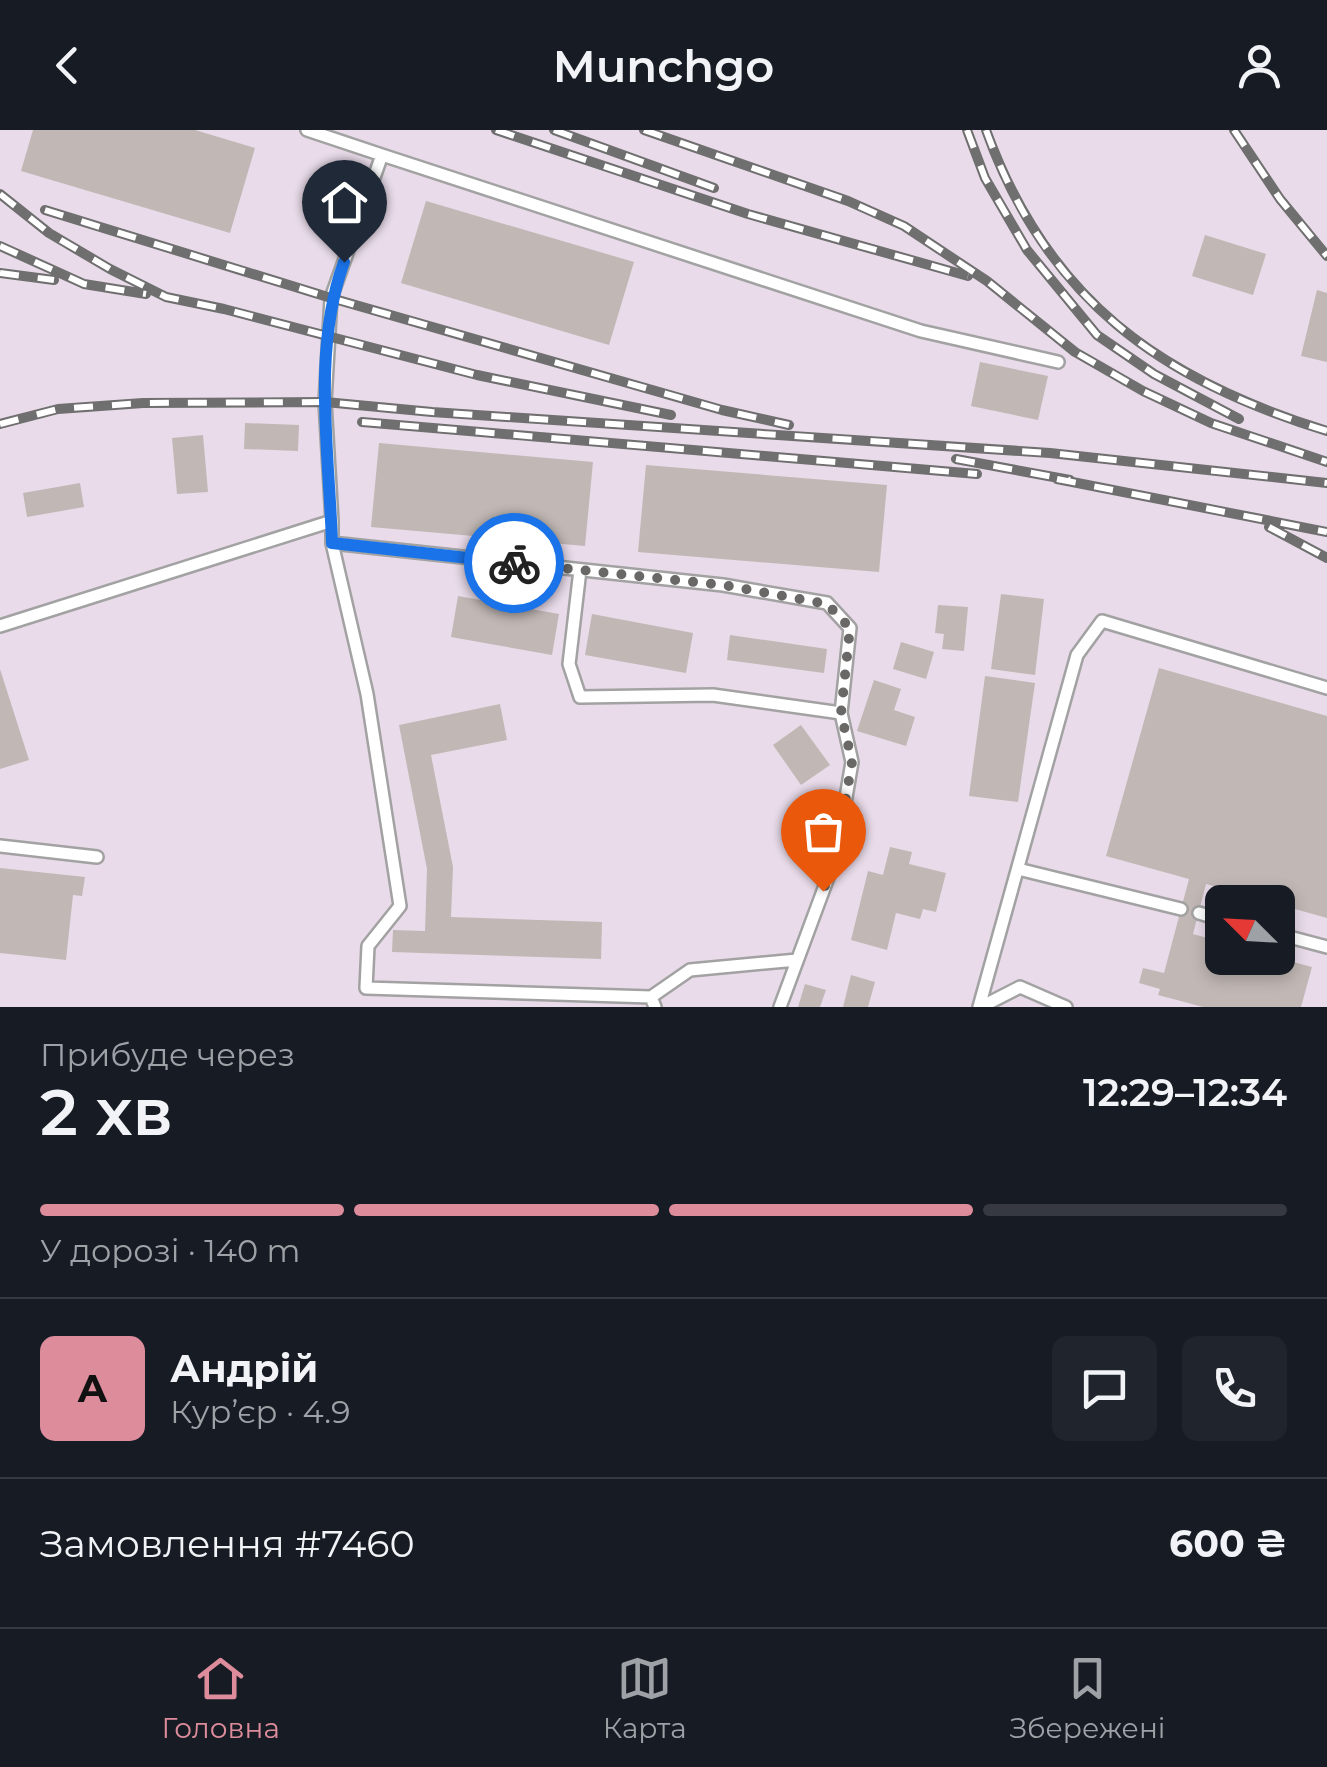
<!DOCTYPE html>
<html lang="uk">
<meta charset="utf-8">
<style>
:root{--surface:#171b24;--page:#20242c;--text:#f1f3f6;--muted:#9ea1a6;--line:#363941;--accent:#dd8c9b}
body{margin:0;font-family:Montserrat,sans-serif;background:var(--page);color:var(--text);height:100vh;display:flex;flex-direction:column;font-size:38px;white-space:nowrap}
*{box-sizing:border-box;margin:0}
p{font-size:32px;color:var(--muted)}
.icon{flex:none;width:55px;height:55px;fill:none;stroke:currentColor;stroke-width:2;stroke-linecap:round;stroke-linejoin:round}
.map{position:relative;height:877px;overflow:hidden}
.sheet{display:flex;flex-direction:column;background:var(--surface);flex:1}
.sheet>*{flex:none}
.needle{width:65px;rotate:294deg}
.buttons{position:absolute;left:1205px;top:755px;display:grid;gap:20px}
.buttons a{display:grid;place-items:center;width:90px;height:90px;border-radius:15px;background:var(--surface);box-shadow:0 5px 15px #0003;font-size:50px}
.pin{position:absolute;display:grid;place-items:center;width:85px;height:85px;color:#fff;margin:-102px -42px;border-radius:50% 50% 50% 0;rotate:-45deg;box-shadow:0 0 10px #0007}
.pin .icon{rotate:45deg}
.courier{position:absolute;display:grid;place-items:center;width:100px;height:100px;margin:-50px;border:8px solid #1a73e8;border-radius:50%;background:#fff;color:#222;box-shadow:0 2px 12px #0007}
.summary em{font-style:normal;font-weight:600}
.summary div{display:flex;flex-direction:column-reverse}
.summary{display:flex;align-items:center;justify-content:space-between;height:170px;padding:0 40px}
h1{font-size:65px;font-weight:600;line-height:75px}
.bar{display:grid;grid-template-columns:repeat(4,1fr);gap:15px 10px;align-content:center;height:120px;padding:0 40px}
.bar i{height:12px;border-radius:8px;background:var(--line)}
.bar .current{background:var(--accent)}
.bar p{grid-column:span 4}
.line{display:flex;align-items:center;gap:25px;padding:0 40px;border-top:2px solid var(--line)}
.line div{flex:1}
.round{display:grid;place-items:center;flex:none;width:105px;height:105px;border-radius:15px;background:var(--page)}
header{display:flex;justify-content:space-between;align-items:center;height:130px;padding:0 40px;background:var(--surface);font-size:45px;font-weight:600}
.tabs{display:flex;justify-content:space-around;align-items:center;height:140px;border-top:2px solid var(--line);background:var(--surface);font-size:28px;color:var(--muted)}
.tabs a{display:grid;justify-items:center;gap:5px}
.tabs .current{color:var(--accent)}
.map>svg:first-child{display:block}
.industrial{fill:#e9dbe9;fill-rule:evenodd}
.building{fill:#c1b8b5}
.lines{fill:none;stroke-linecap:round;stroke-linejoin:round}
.service-casing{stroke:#a2a2a2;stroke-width:16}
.service{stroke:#fff;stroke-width:11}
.rail-casing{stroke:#6f6f6f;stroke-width:10}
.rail{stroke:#fff;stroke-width:6;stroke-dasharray:19;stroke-linecap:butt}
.done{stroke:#6a6867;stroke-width:10;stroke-dasharray:0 18}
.route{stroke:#1a73e8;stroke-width:12}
</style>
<header><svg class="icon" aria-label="back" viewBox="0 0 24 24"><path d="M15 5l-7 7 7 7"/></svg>Munchgo<svg class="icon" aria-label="person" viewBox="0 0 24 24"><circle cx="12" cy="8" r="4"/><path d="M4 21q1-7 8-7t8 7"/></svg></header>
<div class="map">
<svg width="1327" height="877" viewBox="0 0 1327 877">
<rect width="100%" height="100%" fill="#f1ede9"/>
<!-- industrial -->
<path class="industrial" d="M0,0h1327v877h-1327zM1222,772h56v56h-56z"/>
<!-- building -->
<path class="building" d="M33,0h162l60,18 -25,85 -209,-62z
M426,71l208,61 -25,83 -208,-62z
M1205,105l61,19 -13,41 -61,-19z
M1317,160l10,3v69l-26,-6z
M980,232l68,14 -10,44 -67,-14z
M245,293l54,2 -1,26 -54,-2z
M203,305l5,57 -31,2 -5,-56z
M379,313l214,19 -8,84 -214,-19z
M646,335l241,20 -8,87 -241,-20z
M80,353l4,24 -57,10 -4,-24z
M1001,464l43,5 -9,76 -44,-6z
M458,466l101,18 -7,41 -101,-18z
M938,475l30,2 -4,44 -22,-2 2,-15 -9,-1z
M592,484l101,19 -7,40 -101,-18z
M730,505l97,14 -3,24 -97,-13z
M901,512l33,10 -8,27 -33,-10z
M1159,538l168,48v202l-121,-34 -13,50 29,8v16h56l34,9 -11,40h-98l-45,-12 2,-6 -21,-6 4,-15 21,5 25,-94 -83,-23z
M0,539l29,91 -29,9z
M985,546l50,7 -17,119 -49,-6z
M874,550l27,9 -7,21 21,7 -9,29 -49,-15z
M500,574l7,36 -76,15 22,112 -2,50 151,5 -1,37 -209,-7 1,-22 32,1 2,-62 -28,-144z
M801,595l29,40 -29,20 -28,-40z
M890,717l22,5 -3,12 37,9 -10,39 -13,-3 -3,10 -24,-6 -9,37 -36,-10 17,-69 15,4z
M0,738l85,9 -3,19 -9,-1 -7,65 -66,-7z
M851,845l24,7 -7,25h-25z
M805,854l21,6 -6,17h-22z"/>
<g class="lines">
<!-- service casing -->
<g class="service-casing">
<path id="service" d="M382,25l539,176 137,31
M332,391v22l35,151 33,212 -32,40 -2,42 285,9 4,10
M332,413l391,42 104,18 23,25 -9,85 11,49 -16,94 -56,151
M580,440l-11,94 11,33 133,-2 128,18
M0,496l332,-105 -7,-119 6,-104 51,-143 -75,-25
M0,716l97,11
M1018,739l163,40
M1199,783l23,7
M1278,804l49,13
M651,867l39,-27 107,-10
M979,877l98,-352 25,-34 225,67
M981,877l39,-20 46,20"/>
</g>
<!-- service -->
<use href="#service" class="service"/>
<!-- rail casing -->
<g class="rail-casing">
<path id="rail" d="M496,0l252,84 220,62
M554,0l160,58
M644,0l204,71 56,25 83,55 88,71 68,39 68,32 116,39
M967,0l18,48 42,72 70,85 57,39 85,45
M986,0c61,169 173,249 341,301
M1234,0l46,69 47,57
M0,64l49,39 61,36 56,28 58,12 253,66 194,40
M45,80l286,88 391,112 67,15
M0,116l84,38 62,10
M0,143l54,7
M362,292l615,52
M0,294l58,-15 85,-6 182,-1 107,10 618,41 277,30
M956,329l114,21
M1057,349l270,53
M1269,397l58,31"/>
</g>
<!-- rail -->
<use href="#rail" class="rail"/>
</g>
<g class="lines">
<!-- done -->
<path class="done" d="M514,433l209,22 104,19 23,24 -9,85 11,49 -16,94 -13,35"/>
<!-- route -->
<path class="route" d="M344,132c-32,89 -15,188 -12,281l182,20"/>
</g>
</svg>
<div class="buttons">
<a><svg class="needle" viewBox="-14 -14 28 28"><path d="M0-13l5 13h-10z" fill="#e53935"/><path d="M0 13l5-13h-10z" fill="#9ea1a6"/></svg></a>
</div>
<div class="pin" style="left:823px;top:761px;background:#ea580c"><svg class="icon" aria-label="bag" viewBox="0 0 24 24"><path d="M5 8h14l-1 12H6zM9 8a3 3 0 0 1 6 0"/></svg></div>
<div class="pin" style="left:344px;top:132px;background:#1f2937"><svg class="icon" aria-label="home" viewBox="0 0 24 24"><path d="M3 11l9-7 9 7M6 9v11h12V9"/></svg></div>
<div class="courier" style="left:514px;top:433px"><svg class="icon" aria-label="bike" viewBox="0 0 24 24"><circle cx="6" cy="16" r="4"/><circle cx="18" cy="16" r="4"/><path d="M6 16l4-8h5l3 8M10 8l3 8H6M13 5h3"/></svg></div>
</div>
<section class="sheet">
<div class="summary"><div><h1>2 хв</h1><p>Прибуде через</p></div><em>12:29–12:34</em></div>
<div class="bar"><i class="current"></i><i class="current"></i><i class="current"></i><i></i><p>У дорозі · 140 m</p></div>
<div class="line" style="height:180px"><b class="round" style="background:var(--accent);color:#111">А</b><div><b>Андрій</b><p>Кур’єр · 4.9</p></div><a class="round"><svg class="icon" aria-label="chat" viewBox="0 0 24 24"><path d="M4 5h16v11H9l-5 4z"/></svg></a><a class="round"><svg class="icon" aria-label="phone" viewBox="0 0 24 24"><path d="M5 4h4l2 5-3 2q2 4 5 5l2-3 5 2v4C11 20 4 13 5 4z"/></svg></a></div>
<div class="line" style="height:130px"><div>Замовлення #7460</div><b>600 ₴</b></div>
</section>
<nav class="tabs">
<a class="current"><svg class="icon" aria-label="home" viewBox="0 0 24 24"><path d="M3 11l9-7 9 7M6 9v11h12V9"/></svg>Головна</a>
<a><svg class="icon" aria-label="map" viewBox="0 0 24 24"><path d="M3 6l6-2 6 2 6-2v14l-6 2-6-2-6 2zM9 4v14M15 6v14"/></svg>Карта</a>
<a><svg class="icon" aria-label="saved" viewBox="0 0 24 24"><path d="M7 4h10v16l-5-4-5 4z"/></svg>Збережені</a>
</nav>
